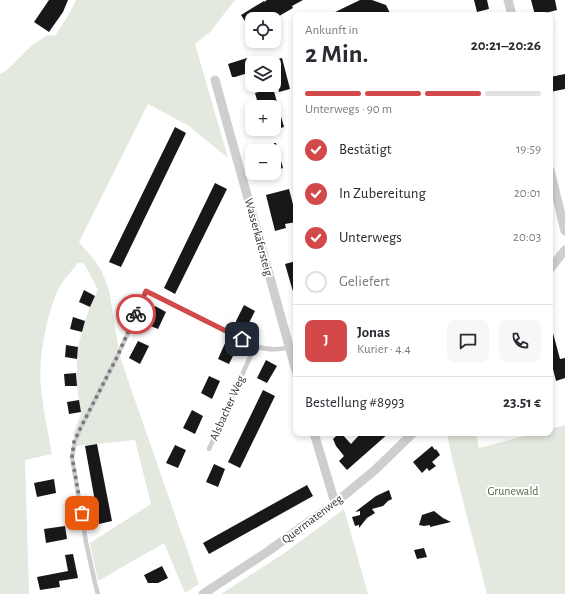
<!DOCTYPE html>
<html lang="de">
<meta charset="utf-8">
<style>
:root{--surface:#fff;--page:#f7f7f7;--text:#2b2b33;--muted:#7c7c81;--line:#e1e1e2;--accent:#d34849}
body{margin:0;font-family:"Alegreya Sans",sans-serif;background:var(--page);color:var(--text);height:100vh;display:flex;flex-direction:column;font-size:15px;white-space:nowrap}
*{box-sizing:border-box;margin:0}
p{font-size:13px;color:var(--muted)}
.icon{flex:none;width:22px;height:22px;fill:none;stroke:currentColor;stroke-width:2;stroke-linecap:round;stroke-linejoin:round}
.map{position:relative;flex:1;overflow:hidden}
.drawer{position:absolute;left:293px;top:12px;width:260px;height:424px;display:flex;flex-direction:column;background:var(--surface);border-radius:8px;box-shadow:0 2px 6px #0003}
.drawer>*{flex:none}
.buttons{position:absolute;left:245px;top:12px;display:grid;gap:8px}
.buttons a{display:grid;place-items:center;width:36px;height:36px;border-radius:8px;background:var(--surface);box-shadow:0 2px 6px #0003;font-size:20px}
.pin{position:absolute;display:grid;place-items:center;width:34px;height:34px;color:#fff;margin:-17px;border-radius:8px;box-shadow:0 2px 6px #0006}
.courier{position:absolute;display:grid;place-items:center;width:40px;height:40px;margin:-20px;border:3px solid #d34849;border-radius:50%;background:#fff;color:#222;box-shadow:0 1px 5px #0007}
.overview em{font-style:normal;font-weight:600}
.overview div{display:flex;flex-direction:column-reverse}
.overview{display:flex;align-items:center;justify-content:space-between;height:68px;padding:0 12px}
h1{font-size:26px;font-weight:600;line-height:30px}
.bar{display:grid;grid-template-columns:repeat(4,1fr);gap:6px 4px;align-content:center;height:48px;padding:0 12px}
.bar i{height:5px;border-radius:3px;background:var(--line)}
.bar .active{background:var(--accent)}
.bar p{grid-column:span 4}
.line{display:flex;align-items:center;gap:10px;padding:0 12px;border-top:1px solid var(--line)}
.line div{flex:1}
.round{display:grid;place-items:center;flex:none;width:42px;height:42px;border-radius:8px;background:var(--page)}
ol{padding:0 12px;list-style:none}
li{display:flex;align-items:center;gap:12px;height:44px}
li p{margin-inline-start:auto}
li .icon{padding:4px;border-radius:50%;background:var(--accent);color:#fff;stroke-width:4}
li:last-child{color:var(--muted)}
li i{width:22px;height:22px;border:2px solid var(--line);border-radius:50%}
.map>svg:first-child{display:block}
.green{fill:#e3e9de}
.building{fill:#181818}
.lines{fill:none;stroke-linecap:round;stroke-linejoin:round}
.lane{stroke:#cecece;stroke-width:4.5}
.street{stroke:#cecece;stroke-width:9}
.done{stroke:#797979;stroke-width:4;stroke-dasharray:0 7.2}
.route{stroke:#d34849;stroke-width:5}
.labels{text-anchor:middle;dominant-baseline:central;stroke-width:4;stroke-linejoin:round;paint-order:stroke}
.street-label{font-size:12px;fill:#313131;stroke:#fff}
.park-label{font-size:12px;fill:#526843;stroke:#fff}
</style>
<div class="map">
<svg width="565" height="594" viewBox="0 0 565 594">
<rect width="100%" height="100%" fill="#fff"/>
<!-- green -->
<path class="green" d="M76,0h159l-25,32 -15,12 33,114 -39,-32 -41,-22 -69,138 17,20 6,10 7,18 11,67 79,227 -14,9 -21,-50 -66,38 -8,-38 61,-39 -16,-64 -58,6 -4,-12 8,-20 -4,-28v-27l1,-12 7,-26 5,-14 8,-17 -13,-25 -3,-2h-4c-7,9 -16,18 -21,29 -11,26 -19,68 -16,96 2,22 7,44 11,66l-27,6 4,134h-29v-520l6,-3 26,-26 16,-10 7,1 14,-22z
M565,425v169h-78l-35,-136 -5,-25h29l3,15 56,-15h15v-4z
M344,509l24,85h-147l62,-40z"/>
<!-- building -->
<path class="building" d="M49,0h19l-5,12 -14,20 -15,-10z
M267,0h36l-11,6 1,2 -19,11h-22v13l-11,-17 23,-14v1z
M360,0h12l14,5 5,10h-62z
M474,0h13l2,9 -12,3z
M531,0h24l2,10 -19,5h-3z
M247,58l4,14 -16,5h-3l-4,-13z
M282,58l8,31 -11,3 -5,-19v-13z
M565,74v15l-15,3v-15z
M273,88l11,39 -10,3v-23h-15l-4,-14z
M175,127l11,6 -65,134 -12,-5z
M274,143h2l7,25 -9,3z
M215,183l12,6 -52,105 -11,-6z
M289,189l7,27v6l-11,2 1,4 -11,3 -9,-36z
M296,261v34h-2l-9,-31z
M84,290l11,6 -5,11 -11,-5z
M244,305l11,6 -9,18 -10,-5v-3z
M155,306l11,6 -8,17 -12,-5z
M73,317l12,4 -3,11 -12,-3z
M553,333l7,26 5,-1v20l-9,3 -6,-24v-23z
M138,341l11,5 -9,18 -11,-6z
M226,341l12,5 -9,18 -11,-5z
M66,345l12,2 -1,12 -12,-2z
M266,360l11,6 -10,17 -10,-5z
M76,373l1,13h-12l-1,-12z
M209,376l11,5 -8,18 -11,-6z
M263,390l12,6 -35,72 -12,-6z
M79,400l2,12 -12,2 -2,-12z
M192,410l11,6 -8,18 -12,-6z
M339,433h2l10,11 10,-11h28l-42,37 -8,-9 5,-5 -8,-10 -3,-7z
M97,444l15,77 -13,3 -14,-78z
M175,445l11,5 -8,18 -12,-5z
M432,446l3,4 1,-1 4,6 -8,7 4,4 -7,5 -2,-3 -5,5 -9,-11z
M214,464l11,5 -7,18 -12,-5z
M54,479l2,14 -19,4 -3,-14z
M307,485l6,11 -104,58 -6,-11z
M389,490l3,9 -4,2 -5,5 -11,3 3,4 -8,5 -8,10v-3l-4,1 -3,-9 8,-2v-4l-5,1 21,-16z
M434,511l9,7 8,4 -21,5v-2l-6,1 -5,-1 3,-10z
M65,526l2,13 -21,4 -2,-14z
M424,548l3,9 -10,2 -3,-9z
M73,554l5,24 -19,3 1,6 -20,3 -3,-13 31,-6 -3,-16z
M162,566l6,12 -10,5h-10l-4,-8z"/>
<g class="lines">
<!-- lane -->
<path class="lane" d="M209,449l46,-103
M98,594l-3,-11 -9,-41 -14,-85 3,-15 5,-13 37,-72 14,-30 15,-36 109,55c12,4 22,5 34,1"/>
<!-- street -->
<path class="street" d="M508,0l4,15
M215,80l81,291
M550,170l15,61
M550,269l15,-19
M314,433l21,70
M203,594l64,-42 68,-49 40,-33 38,-37"/>
</g>
<g class="lines">
<!-- done -->
<path class="done" d="M82,513l-10,-56 2,-15 6,-13 37,-72 19,-43"/>
<!-- route -->
<path class="route" d="M136,314l10,-23 96,48"/>
</g>
<g class="labels">
<!-- street labels -->
<g class="street-label">
<text transform="translate(259 237) rotate(75)">Wasserkäfersteig</text>
<text transform="translate(227 408) rotate(-66)">Alsbacher Weg</text>
<text transform="translate(312 519) rotate(-37)">Quermatenweg</text>
</g>
<!-- park labels -->
<g class="park-label">
<text x="513" y="491">Grunewald</text>
</g>
</g>
</svg>
<div class="buttons">
<a><svg class="icon" aria-label="locate" viewBox="0 0 24 24"><circle cx="12" cy="12" r="6"/><path d="M12 2v4M12 18v4M2 12h4M18 12h4"/></svg></a>
<a><svg class="icon" aria-label="layers" viewBox="0 0 24 24"><path d="M12 4l9 5-9 5-9-5zM3 14l9 5 9-5"/></svg></a>
<a>+</a>
<a>−</a>
</div>
<div class="pin" style="left:82px;top:513px;background:#ea580c"><svg class="icon" aria-label="bag" viewBox="0 0 24 24"><path d="M5 8h14l-1 12H6zM9 8a3 3 0 0 1 6 0"/></svg></div>
<div class="pin" style="left:242px;top:339px;background:#1f2937"><svg class="icon" aria-label="home" viewBox="0 0 24 24"><path d="M3 11l9-7 9 7M6 9v11h12V9"/></svg></div>
<div class="courier" style="left:136px;top:314px"><svg class="icon" aria-label="bike" viewBox="0 0 24 24"><circle cx="6" cy="16" r="4"/><circle cx="18" cy="16" r="4"/><path d="M6 16l4-8h5l3 8M10 8l3 8H6M13 5h3"/></svg></div>
<section class="drawer">
<div class="overview"><div><h1>2 Min.</h1><p>Ankunft in</p></div><em>20:21–20:26</em></div>
<div class="bar"><i class="active"></i><i class="active"></i><i class="active"></i><i></i><p>Unterwegs · 90 m</p></div>
<ol>
<li><svg class="icon" aria-label="check" viewBox="0 0 24 24"><path d="M5 12l5 5 9-10"/></svg>Bestätigt<p>19:59</p></li>
<li><svg class="icon" aria-label="check" viewBox="0 0 24 24"><path d="M5 12l5 5 9-10"/></svg>In Zubereitung<p>20:01</p></li>
<li><svg class="icon" aria-label="check" viewBox="0 0 24 24"><path d="M5 12l5 5 9-10"/></svg>Unterwegs<p>20:03</p></li>
<li><i></i>Geliefert</li>
</ol>
<div class="line" style="height:72px"><b class="round" style="background:var(--accent);color:#fff">J</b><div><b>Jonas</b><p>Kurier · 4.4</p></div><a class="round"><svg class="icon" aria-label="chat" viewBox="0 0 24 24"><path d="M4 5h16v11H9l-5 4z"/></svg></a><a class="round"><svg class="icon" aria-label="phone" viewBox="0 0 24 24"><path d="M5 4h4l2 5-3 2q2 4 5 5l2-3 5 2v4C11 20 4 13 5 4z"/></svg></a></div>
<div class="line" style="height:52px"><div>Bestellung #8993</div><b>23.51 €</b></div>
</section>
</div>
